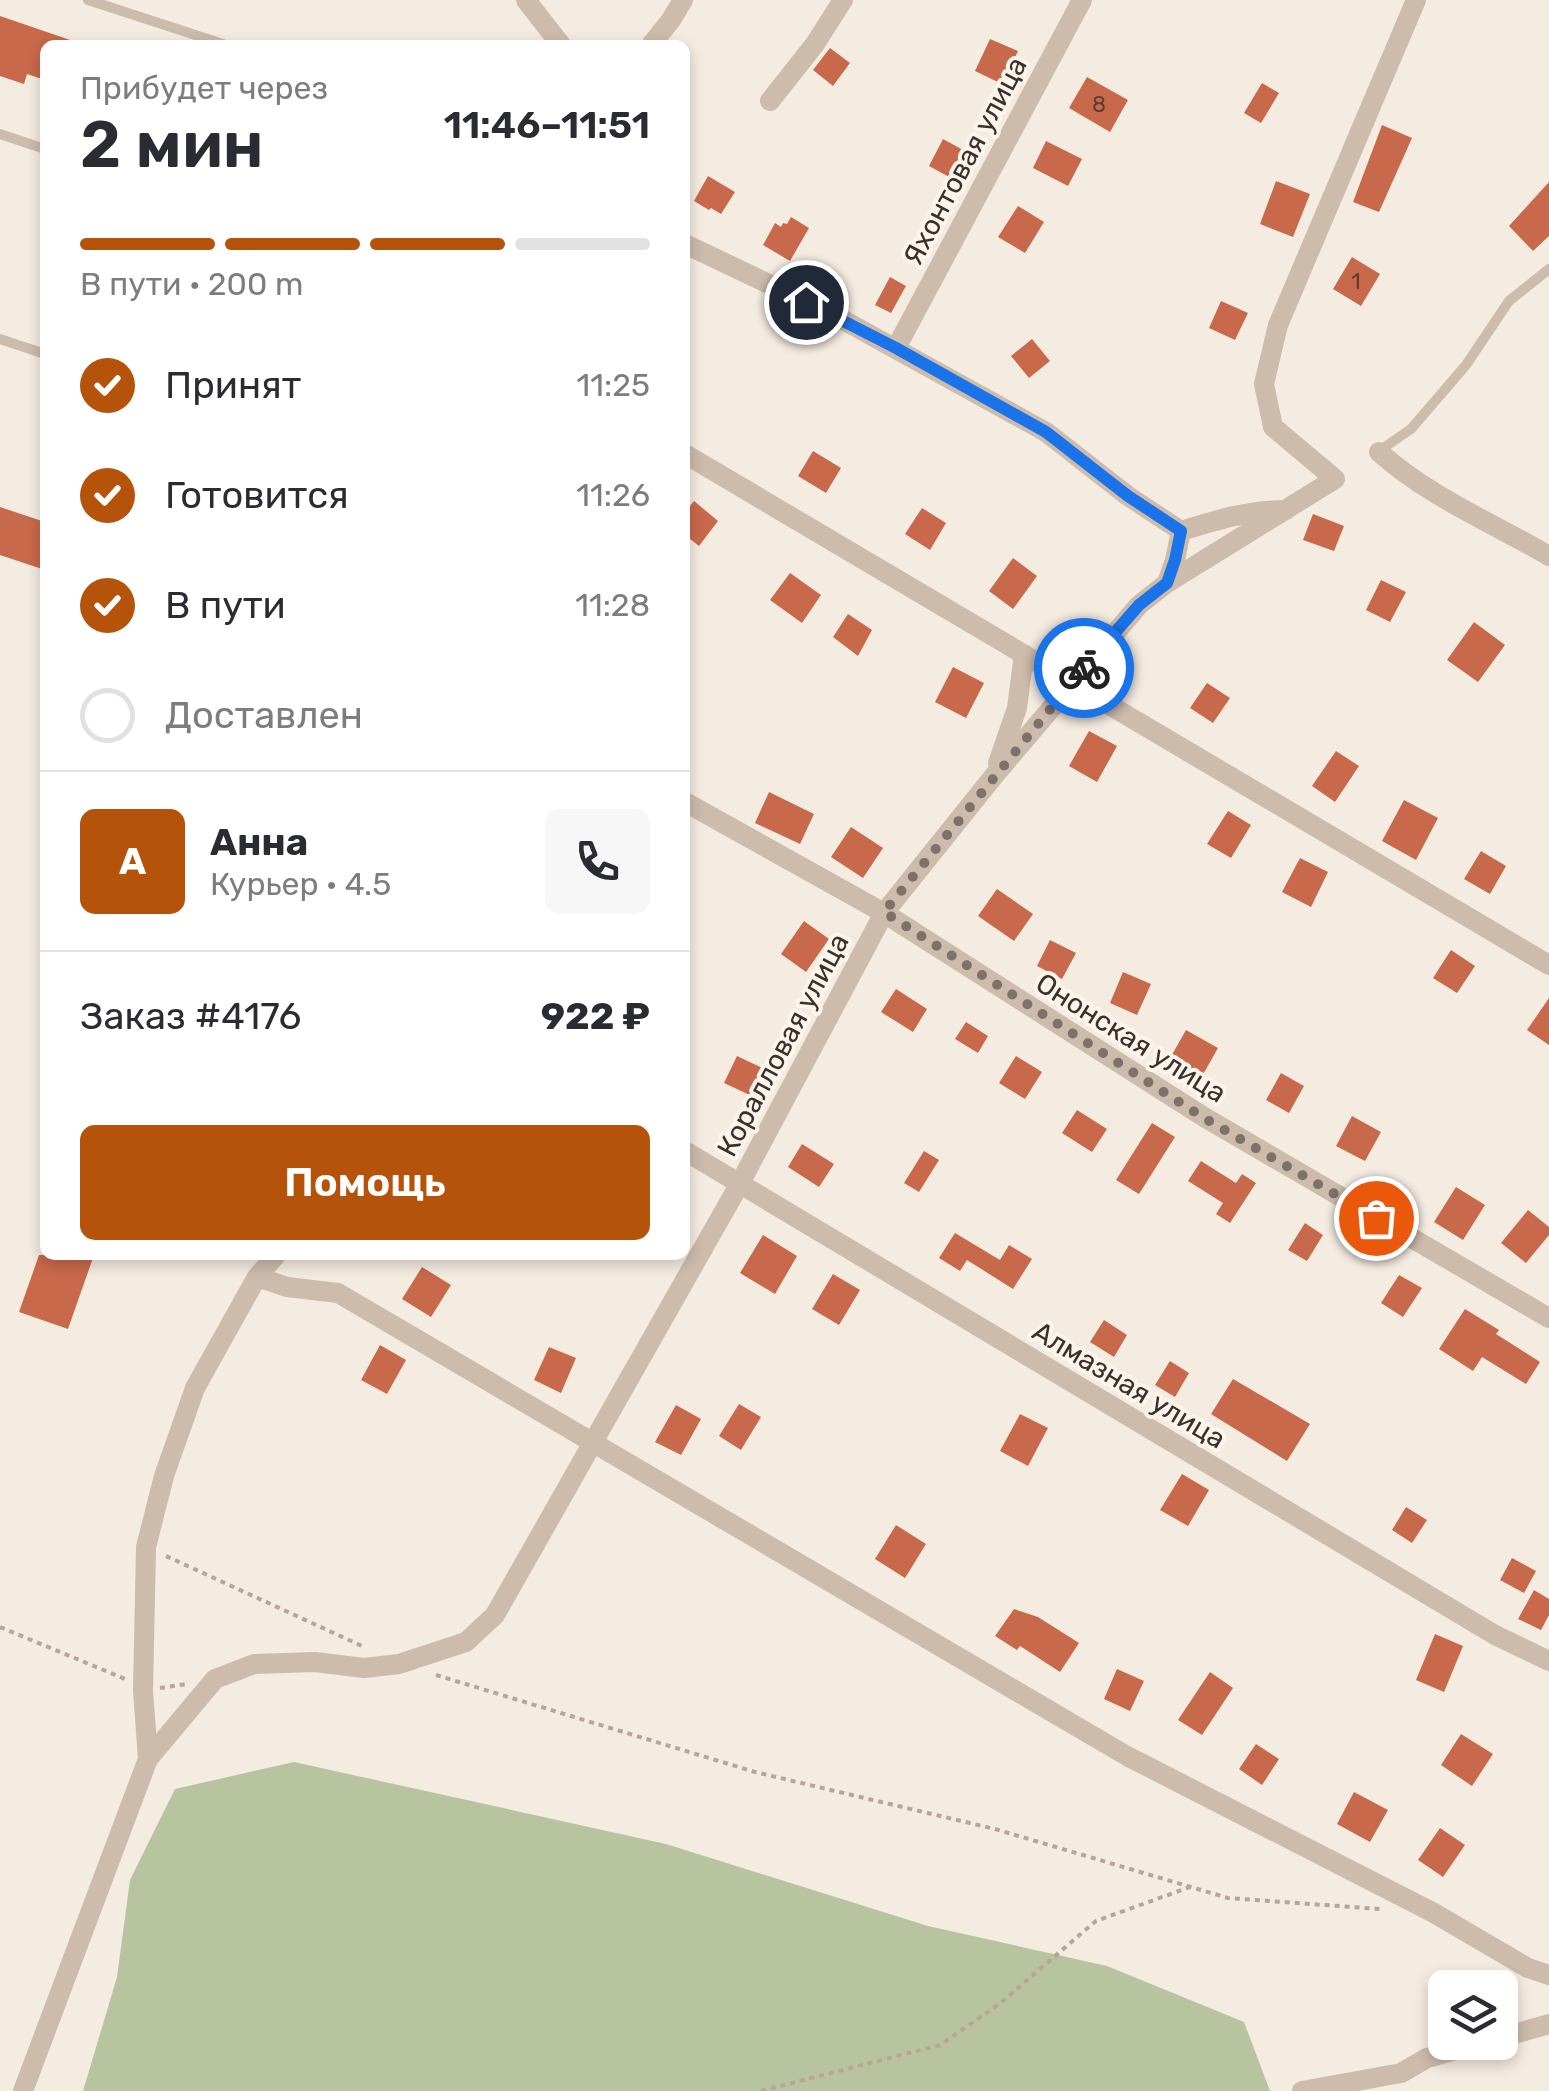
<!DOCTYPE html>
<html lang="ru">
<meta charset="utf-8">
<style>
:root{--surface:#fff;--page:#f7f7f7;--text:#2b2b33;--muted:#7c7c81;--line:#e1e1e2;--accent:#b45309}
body{margin:0;font-family:Rubik,sans-serif;background:var(--page);color:var(--text);height:100vh;display:flex;flex-direction:column;font-size:38px;white-space:nowrap}
*{box-sizing:border-box;margin:0}
p{font-size:32px;color:var(--muted)}
.icon{flex:none;width:55px;height:55px;fill:none;stroke:currentColor;stroke-width:2;stroke-linecap:round;stroke-linejoin:round}
.map{position:relative;flex:1;overflow:hidden}
.details{position:absolute;left:40px;top:40px;width:650px;height:1220px;display:flex;flex-direction:column;background:var(--surface);border-radius:15px;box-shadow:0 5px 15px #0003}
.details>*{flex:none}
.fabs{position:absolute;left:1428px;top:1970px;display:grid;gap:20px}
.fabs a{display:grid;place-items:center;width:90px;height:90px;border-radius:15px;background:var(--surface);box-shadow:0 5px 15px #0003;font-size:50px}
.pin{position:absolute;display:grid;place-items:center;width:85px;height:85px;color:#fff;margin:-42px;border:5px solid #fff;border-radius:50%;box-shadow:0 2px 10px #0007}
.courier{position:absolute;display:grid;place-items:center;width:100px;height:100px;margin:-50px;border:8px solid #1a73e8;border-radius:50%;background:#fff;color:#222;box-shadow:0 2px 12px #0007}
.head em{font-style:normal;font-weight:600}
.head div{display:flex;flex-direction:column-reverse}
.head{display:flex;align-items:center;justify-content:space-between;height:170px;padding:0 40px}
h1{font-size:65px;font-weight:600;line-height:75px}
.bar{display:grid;grid-template-columns:repeat(4,1fr);gap:15px 10px;align-content:center;height:120px;padding:0 40px}
.bar i{height:12px;border-radius:8px;background:var(--line)}
.bar .on{background:var(--accent)}
.bar p{grid-column:span 4}
.line{display:flex;align-items:center;gap:25px;padding:0 40px;border-top:2px solid var(--line)}
.line div{flex:1}
.round{display:grid;place-items:center;flex:none;width:105px;height:105px;border-radius:15px;background:var(--page)}
ol{padding:0 40px;list-style:none}
li{display:flex;align-items:center;gap:30px;height:110px}
li p{margin-inline-start:auto}
li .icon{padding:10px;border-radius:50%;background:var(--accent);color:#fff;stroke-width:4}
li:last-child{color:var(--muted)}
li i{width:55px;height:55px;border:5px solid var(--line);border-radius:50%}
.button{display:flex;gap:20px;margin-top:auto;padding:20px 40px}
.button a{flex:1;height:115px;border-radius:15px;background:var(--accent);color:#fff;font-size:40px;font-weight:600;line-height:115px;text-align:center}
.map>svg:first-child{display:block}
.green{fill:#b8c4a0}
.building{fill:#c8694b}
.lines{fill:none;stroke-linecap:round;stroke-linejoin:round}
.path{stroke:#b9a596;stroke-width:4;stroke-dasharray:5 5;stroke-linecap:butt}
.lane{stroke:#cdbbac;stroke-width:10}
.street{stroke:#cdbbac;stroke-width:20}
.done{stroke:#7c716b;stroke-width:10;stroke-dasharray:0 18}
.route{stroke:#1a73e8;stroke-width:12}
.labels{text-anchor:middle;dominant-baseline:central;stroke-width:8;stroke-linejoin:round;paint-order:stroke}
.number-label{font-size:22px;fill:#5e3e33}
.street-label{font-size:28px;fill:#3b302b;stroke:#fbf5ee}
</style>
<div class="map">
<svg width="1549" height="2091" viewBox="0 0 1549 2091">
<rect width="100%" height="100%" fill="#f4ebe1"/>
<!-- green -->
<path class="green" d="M294,1762l372,82 262,82 179,40 137,56 26,69h-1187l34,-114 13,-97 45,-91z"/>
<!-- building -->
<path class="building" d="M0,16l76,26v3h-31v35l-18,-6 -3,10 -24,-8z
M990,39l28,12 -16,33 -27,-13z
M830,48l20,15 -17,23 -20,-16z
M1087,77l41,23 -18,32 -41,-24z
M1262,83l17,10 -18,30 -17,-10z
M1382,125l30,13 -33,74 -26,-10z
M943,139l22,12 -14,27 -22,-12z
M1046,141l36,18 -14,27 -35,-18z
M708,176l27,16 -14,22 -10,-6 -2,2 -15,-9z
M1276,181l34,13 -17,43 -33,-13z
M1549,182v54l-16,15 -24,-25z
M1018,206l26,16 -19,31 -27,-16z
M791,217l18,11 -19,33 -27,-16 12,-22 6,4 2,-4 4,1z
M1352,257l28,17 -19,32 -28,-17z
M890,277l16,9 -15,27 -16,-8z
M1221,301l27,12 -13,27 -26,-12z
M1032,339l18,22 -21,17 -18,-22z
M813,451l28,17 -15,25 -28,-17z
M694,501l24,20 -19,25 -14,-11v-23z
M0,507l45,15v48l-45,-15z
M922,508l24,15 -16,27 -25,-16z
M1313,514l31,12 -10,25 -31,-11z
M1013,558l24,18 -24,33 -24,-18z
M790,573l31,22 -19,28 -32,-23z
M1381,580l25,12 -16,30 -24,-12z
M848,614l24,16 -14,26 -25,-19z
M1474,622l31,23 -27,37 -31,-22z
M953,667l31,16 -18,35 -31,-16z
M1207,683l23,15 -17,25 -23,-15z
M1089,731l28,15 -20,36 -28,-16z
M1336,751l23,15 -24,36 -23,-16z
M769,792l45,22 -14,30 -45,-21z
M1404,800l34,18 -22,42 -34,-19z
M1228,811l23,14 -20,33 -24,-14z
M851,827l32,21 -20,30 -32,-21z
M1481,851l25,15 -16,28 -26,-15z
M1300,858l28,14 -17,35 -29,-15z
M997,889l36,25 -19,27 -36,-25z
M804,921l25,18 -23,33 -25,-18z
M1050,940l26,13 -14,26 -25,-13z
M1451,950l24,16 -18,27 -24,-15z
M1123,972l28,12 -14,31 -27,-12z
M896,989l31,20 -14,23 -32,-20z
M1549,998v47l-22,-15z
M966,1022l22,14 -10,17 -23,-14z
M1186,1030l32,18 -17,30 -32,-18z
M737,1056l32,15 -13,27 -32,-15z
M1016,1056l26,16 -17,27 -26,-16z
M1281,1073l23,13 -15,27 -23,-13z
M1077,1110l30,19 -15,23 -30,-19z
M1352,1116l29,16 -16,29 -29,-15z
M1152,1123l23,14 -36,57 -23,-14z
M802,1144l32,20 -15,23 -31,-20z
M924,1151l15,9 -20,32 -15,-9z
M1201,1161l35,22 6,-9 14,9 -26,40 -14,-9 7,-11 -35,-22z
M1456,1187l29,18 -22,35 -29,-18z
M1528,1210l21,17v8l-23,28 -25,-20z
M1305,1223l18,12 -16,26 -19,-11z
M955,1233l45,27 9,-15 23,14 -19,30 -46,-29 -7,11 -21,-13z
M763,1235l34,21 -22,38 -35,-21z
M39,1255h55l-26,74 -49,-17z
M422,1267l29,18 -20,32 -29,-18z
M833,1274l27,16 -21,35 -27,-16z
M1399,1275l23,13 -19,29 -22,-14z
M1465,1309l34,21 -3,4 44,28 -14,22 -44,-27 -9,14 -34,-22z
M1104,1320l23,15 -13,22 -24,-15z
M380,1345l26,15 -19,34 -26,-14z
M549,1347l27,11 -15,35 -27,-13z
M1170,1361l19,12 -14,24 -20,-12z
M1233,1379l77,45 -23,37 -76,-47z
M739,1404l22,13 -20,33 -22,-14z
M676,1405l25,14 -20,36 -26,-13z
M1020,1414l28,14 -20,38 -28,-15z
M1182,1474l27,16 -21,36 -28,-16z
M1406,1507l21,13 -15,23 -20,-13z
M896,1525l30,19 -21,34 -30,-19z
M1512,1558l24,13 -12,22 -24,-13z
M1534,1590l15,9v16l-8,15 -23,-11z
M1014,1609l24,8 41,26 -19,29 -40,-26 -3,4 -22,-14z
M1435,1634l28,12 -19,46 -28,-12z
M1117,1669l27,12 -14,30 -26,-12z
M1210,1672l23,16 -31,47 -24,-15z
M1461,1734l32,20 -21,32 -31,-21z
M1256,1744l23,15 -17,26 -23,-16z
M1354,1792l34,18 -18,32 -33,-18z
M1440,1828l25,17 -22,32 -25,-17z"/>
<g class="lines">
<!-- path -->
<path class="path" d="M166,1556l196,90
M0,1627l125,52
M436,1675l319,97 240,57 233,69 152,11
M160,1688l26,-4
M761,2091l179,-46 58,-40 98,-84 94,-34"/>
<!-- lane -->
<path class="lane" d="M88,0l138,45
M0,134l45,15
M0,339l45,15
M1379,451l32,-22 55,-64 43,-64 40,-32"/>
<!-- street -->
<path class="street" d="M526,0l35,45
M651,45l20,-25 12,-20
M770,101l45,-57 28,-44
M685,244l151,72 210,116 82,64 53,35
M896,348l186,-348
M1379,452c50,45 112,70 170,104
M685,454l864,511
M1181,531c35,-11 68,-21 105,-21
M1167,583l8,-23 6,-29
M998,763l19,-55 7,-54
M685,802l199,111 320,204 345,201
M685,1151l810,484 54,26
M257,1277l30,10 51,6 789,463 307,157 94,55 21,7
M148,1759l67,-80 39,-15 61,-2 49,6 35,-4 67,-22 29,-27 244,-430 145,-272 109,-136 146,-172 28,-22 168,-104 -62,-52 -9,-43 14,-59 138,-325
M1500,2038l49,-14
M23,2091l125,-332 -5,-68 3,-144 18,-71 31,-88 62,-111 19,-22
M1302,2091l99,-18 26,-15 57,-16"/>
</g>
<g class="lines">
<!-- done -->
<path class="done" d="M1084,668l-200,244 320,206 172,100"/>
<!-- route -->
<path class="route" d="M806,302l90,46 150,84 82,64 53,35 -6,29 -8,23 -28,22 -55,63"/>
</g>
<g class="labels">
<!-- number labels -->
<g class="number-label">
<text x="1099" y="104">8</text>
<text x="1356" y="281">1</text>
</g>
<!-- street labels -->
<g class="street-label">
<text transform="translate(965 161) rotate(-62)">Яхонтовая улица</text>
<text transform="translate(1131 1038) rotate(32)">Ононская улица</text>
<text transform="translate(783 1045) rotate(-62)">Коралловая улица</text>
<text transform="translate(1129 1385) rotate(31)">Алмазная улица</text>
</g>
</g>
</svg>
<div class="fabs">
<a><svg class="icon" aria-label="layers" viewBox="0 0 24 24"><path d="M12 4l9 5-9 5-9-5zM3 14l9 5 9-5"/></svg></a>
</div>
<div class="pin" style="left:1376px;top:1218px;background:#ea580c"><svg class="icon" aria-label="bag" viewBox="0 0 24 24"><path d="M5 8h14l-1 12H6zM9 8a3 3 0 0 1 6 0"/></svg></div>
<div class="pin" style="left:806px;top:302px;background:#1f2937"><svg class="icon" aria-label="home" viewBox="0 0 24 24"><path d="M3 11l9-7 9 7M6 9v11h12V9"/></svg></div>
<div class="courier" style="left:1084px;top:668px"><svg class="icon" aria-label="bike" viewBox="0 0 24 24"><circle cx="6" cy="16" r="4"/><circle cx="18" cy="16" r="4"/><path d="M6 16l4-8h5l3 8M10 8l3 8H6M13 5h3"/></svg></div>
<section class="details">
<div class="head"><div><h1>2 мин</h1><p>Прибудет через</p></div><em>11:46–11:51</em></div>
<div class="bar"><i class="on"></i><i class="on"></i><i class="on"></i><i></i><p>В пути · 200 m</p></div>
<ol>
<li><svg class="icon" aria-label="check" viewBox="0 0 24 24"><path d="M5 12l5 5 9-10"/></svg>Принят<p>11:25</p></li>
<li><svg class="icon" aria-label="check" viewBox="0 0 24 24"><path d="M5 12l5 5 9-10"/></svg>Готовится<p>11:26</p></li>
<li><svg class="icon" aria-label="check" viewBox="0 0 24 24"><path d="M5 12l5 5 9-10"/></svg>В пути<p>11:28</p></li>
<li><i></i>Доставлен</li>
</ol>
<div class="line" style="height:180px"><b class="round" style="background:var(--accent);color:#fff">А</b><div><b>Анна</b><p>Курьер · 4.5</p></div><a class="round"><svg class="icon" aria-label="phone" viewBox="0 0 24 24"><path d="M5 4h4l2 5-3 2q2 4 5 5l2-3 5 2v4C11 20 4 13 5 4z"/></svg></a></div>
<div class="line" style="height:130px"><div>Заказ #4176</div><b>922 ₽</b></div>
<div class="button"><a>Помощь</a></div>
</section>
</div>
